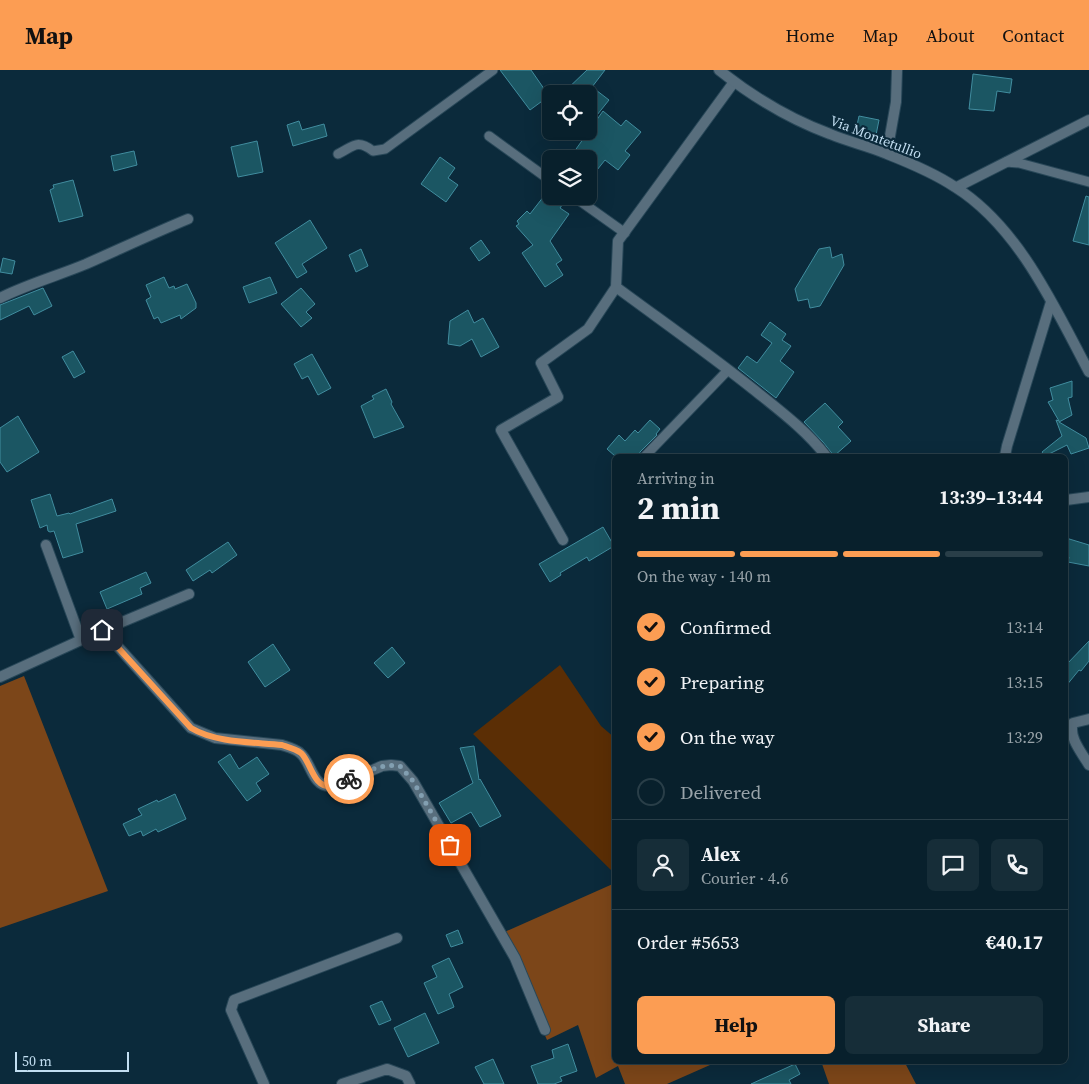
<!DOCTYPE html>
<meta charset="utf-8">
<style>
:root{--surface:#08202c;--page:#162d38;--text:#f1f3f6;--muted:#98a3a9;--line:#293e48;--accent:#fc9d53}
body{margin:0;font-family:"Source Serif 4",serif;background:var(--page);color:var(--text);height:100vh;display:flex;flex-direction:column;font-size:19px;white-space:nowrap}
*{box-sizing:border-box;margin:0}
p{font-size:16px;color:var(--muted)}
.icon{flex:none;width:28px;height:28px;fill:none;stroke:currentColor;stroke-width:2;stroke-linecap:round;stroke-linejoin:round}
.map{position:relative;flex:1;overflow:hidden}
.panel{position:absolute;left:612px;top:384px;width:456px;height:610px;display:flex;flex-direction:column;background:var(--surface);border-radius:8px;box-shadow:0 5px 20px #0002,0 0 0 1px var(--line)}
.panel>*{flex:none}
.buttons{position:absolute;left:542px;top:15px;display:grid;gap:10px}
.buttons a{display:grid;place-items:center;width:55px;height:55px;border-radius:8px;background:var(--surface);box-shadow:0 5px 20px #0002,0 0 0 1px var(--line);font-size:25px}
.scale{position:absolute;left:15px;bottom:12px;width:114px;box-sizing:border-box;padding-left:5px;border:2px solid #c2def1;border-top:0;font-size:14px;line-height:18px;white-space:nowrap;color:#c2def1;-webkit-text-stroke:4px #0b2a3b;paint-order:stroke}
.pin{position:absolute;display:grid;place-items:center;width:42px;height:42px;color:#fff;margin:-21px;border-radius:10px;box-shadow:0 2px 8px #0006}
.courier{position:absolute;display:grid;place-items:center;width:50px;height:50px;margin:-25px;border:4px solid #fc9d53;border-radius:50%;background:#fff;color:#222;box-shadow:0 1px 6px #0007}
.summary em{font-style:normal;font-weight:700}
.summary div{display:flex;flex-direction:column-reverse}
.summary{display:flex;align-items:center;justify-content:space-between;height:85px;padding:0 25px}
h1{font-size:32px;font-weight:700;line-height:38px}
.bar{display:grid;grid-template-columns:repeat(4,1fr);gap:8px 5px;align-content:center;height:60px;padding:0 25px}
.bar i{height:6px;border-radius:4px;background:var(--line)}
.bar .on{background:var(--accent)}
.bar p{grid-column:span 4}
.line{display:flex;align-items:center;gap:12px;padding:0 25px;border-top:1px solid var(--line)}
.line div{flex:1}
.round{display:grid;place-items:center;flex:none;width:52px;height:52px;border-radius:8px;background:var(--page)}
ol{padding:0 25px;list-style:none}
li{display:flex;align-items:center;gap:15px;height:55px}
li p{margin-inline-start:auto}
li .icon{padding:5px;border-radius:50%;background:var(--accent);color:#111;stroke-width:4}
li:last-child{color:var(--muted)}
li i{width:28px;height:28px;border:2px solid var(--line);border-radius:50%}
.primary-button{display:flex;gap:10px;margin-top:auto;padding:10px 25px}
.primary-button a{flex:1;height:58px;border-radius:8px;background:var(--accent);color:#111;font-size:20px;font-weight:700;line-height:58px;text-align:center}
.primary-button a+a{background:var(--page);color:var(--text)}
header{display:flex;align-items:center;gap:30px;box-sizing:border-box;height:70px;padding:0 25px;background:var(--accent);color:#111}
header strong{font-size:24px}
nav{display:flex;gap:28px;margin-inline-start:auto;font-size:18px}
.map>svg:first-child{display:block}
.green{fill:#5b2e05}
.forest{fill:#7c4619}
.building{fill:#1b5663;stroke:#418d9f}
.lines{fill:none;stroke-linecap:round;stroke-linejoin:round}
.service-casing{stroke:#284758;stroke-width:11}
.minor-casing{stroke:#284758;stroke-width:12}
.tertiary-casing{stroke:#284758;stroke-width:12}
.service{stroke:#586e7d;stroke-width:9}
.minor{stroke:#586e7d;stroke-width:10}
.tertiary{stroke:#586e7d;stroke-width:10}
.done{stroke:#829fb1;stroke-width:5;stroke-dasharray:0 9}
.route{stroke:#fc9d53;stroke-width:6}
.labels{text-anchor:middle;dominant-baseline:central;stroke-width:4.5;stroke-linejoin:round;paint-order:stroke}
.street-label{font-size:14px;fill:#c2def1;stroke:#0b2a3b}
</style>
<header>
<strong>Map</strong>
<nav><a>Home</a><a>Map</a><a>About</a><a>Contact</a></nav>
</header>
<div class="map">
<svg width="1089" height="1014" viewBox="0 0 1089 1014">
<rect width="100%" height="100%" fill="#0b2a3b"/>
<!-- green -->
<path class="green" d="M560,595l41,61 14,12v136l-142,-140z"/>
<!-- forest -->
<path class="forest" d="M24,606l84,215 -108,37v-242z
M615,813v178h99l-4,4 -43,19h-42l-7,-18 -22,12 -18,-53 -31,15 -47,-106z
M821,991h83l12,23h-87z"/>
<!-- building -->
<path class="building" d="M500,0h31l18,26 -19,14z
M587,0h18l-13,17 17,13 -20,25v-31h-27z
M973,4l39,5 -2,14 -13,-2 -3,20 -25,-2z
M603,41l18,15 5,-6 15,12 -16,19 5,4 -12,15 -13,-10 -16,20v-21h-20z
M859,46l20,4 -3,15 -20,-5z
M299,51l3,9 22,-6 3,12 -34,10 -6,-21z
M257,71l6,31 -25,5 -7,-30z
M134,81l3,14 -23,6 -3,-15z
M440,87l15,11 -7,10 10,7 -12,17 -25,-18z
M73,110l10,36 -24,6 -9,-32 4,-2 -1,-3z
M544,126h23v2l-7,10 9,6 -19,27 12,19 -6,4 7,11 -18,12 -23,-34 11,-8 -17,-19 3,-2 -2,-3 10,-10 3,3z
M1086,126l3,1v48l-16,-4z
M310,150l17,28 -25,16 5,8 -10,6 -22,-35z
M481,170l9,13 -11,8 -9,-13z
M830,177l2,11 10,-4 2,11 -24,41 -10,2 -2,-9 -10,2 -3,-12 24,-40z
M361,179l7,17 -12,6 -7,-17z
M3,188l12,3 -3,13 -12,-2z
M164,207l5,11 5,-2 1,3 12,-5 9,19v5l-15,11 -1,-4 -19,8 -3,-6 -4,2 -8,-19 5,-3 -5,-12z
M270,207l7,16 -28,10 -6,-16z
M43,218l9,18 -18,9 -5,-9 -29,14v-15z
M301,218l14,16 -9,8 6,6 -11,9 -20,-23z
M468,240l6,13 9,-5 16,29 -18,10 -9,-18 -12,7 -12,-2 2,-23z
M770,252l16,12 -4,6 9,6 -11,15 14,11 -18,26 -38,-30 9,-12 10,7 15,-20 -11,-8z
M73,281l12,21 -11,6 -12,-21z
M312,284l19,34 -13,7 -10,-19 -6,3 -8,-15z
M1072,311v16l-4,1 4,17 -13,7 27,16 3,10 -18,6 -4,-9 -22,11 -3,-4 20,-16 -6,-16 3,1 -11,-19 5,-2 -3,-12z
M386,319l6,13 -1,2 13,23 -30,11 -13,-32 13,-7 -2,-3z
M825,333l18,19 -5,5 13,14 -17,15 -11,-14 -19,-20z
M18,346l21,36 -32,20 -7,-10v-34z
M650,350l10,9 -4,5 1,1 -17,17 -1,4h-24l-8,-7 12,-14 6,6 10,-11 3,3z
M50,424l7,22 12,-3 1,1 42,-15 4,12 -40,13 7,28 -20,6 -9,-27 -4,1 -2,-1 -1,-6 -7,3 -9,-28z
M603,457l11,19 -25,15 -2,-4 -27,16 1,2 -11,7 -11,-18z
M1066,468l23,7v21l-21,-4 1,-5h-3z
M228,472l9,13 -25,18 -2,-3 -17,11 -7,-11z
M146,502l5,11 -11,5 2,6 -35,15 -7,-17z
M1089,571v20l-8,10 -2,-1 -13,16v-21z
M273,574l17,26 -25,17 -17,-25z
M392,577l13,16 -17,15 -14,-15z
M474,676l5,34 1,-1 21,37 -21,11 -9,-15 -20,11 -12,-20 34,-20 -13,-35z
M230,684l9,15 18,-12 12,17 -13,9 5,8 -14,10 -29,-39z
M175,724l11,25 -28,13 -2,-3 -13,7 -2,-5 -12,5 -6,-12 19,-9 -4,-6 19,-9 1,2z
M458,860l5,13 -12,4 -5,-12z
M449,888l14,29 -14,7 5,13 -16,7 -14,-31 13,-6 -5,-11z
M382,931l9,19 -12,5 -9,-19z
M425,943l14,30 -31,14 -14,-29z
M568,974l9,27 -17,6 2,4 -8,3h-16l-7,-18 23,-8 -2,-8z
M493,989l11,25h-20l-9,-17z
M795,994l5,10 -11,6 2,4h-40z"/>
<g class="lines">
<!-- service casing -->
<g class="service-casing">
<path id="service" d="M489,66l62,45
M338,84c16,-8 19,-15 35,-3l12,-2 108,-79
M1006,92l13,1 70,19
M573,126l52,37
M645,386l83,-86"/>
</g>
<!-- minor casing -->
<g class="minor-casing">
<path id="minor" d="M887,83l9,-51 1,-32
M957,117l132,-67
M616,217c46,34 93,67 137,102 26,21 53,41 73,67
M0,228c28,-14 57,-22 86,-34 34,-15 68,-31 102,-45
M1005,386l2,-10 44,-144
M1066,430l23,-3
M563,470l-62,-110 57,-33 -17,-34 47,-34 28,-42 2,-46 116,-159
M46,475l35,95
M103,560l88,98 24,10 67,7c6,2 14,4 18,8 11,8 12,34 30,33 9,0 42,-16 52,-20l9,-1 9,1 13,15 102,177 30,72
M0,607l103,-47 86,-36
M1089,649l-16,4c-5,14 9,30 16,42
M264,1014l-33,-74 3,-10 163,-62
M342,1014l45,-15 19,7 4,8"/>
</g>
<!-- tertiary casing -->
<g class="tertiary-casing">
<path id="tertiary" d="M719,0c34,27 70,49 111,64 19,8 39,12 57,20 23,9 47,19 68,33 64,40 100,121 134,185"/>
</g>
<!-- service -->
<use href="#service" class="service"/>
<!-- minor -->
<use href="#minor" class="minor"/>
<!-- tertiary -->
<use href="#tertiary" class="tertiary"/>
</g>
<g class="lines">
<!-- done -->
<path class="done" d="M349,709c17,-7 33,-16 51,-13l13,15 37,64"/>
<!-- route -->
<path class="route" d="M102,560l89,98c25,15 62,14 91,17 6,2 14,4 19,8 10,9 12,35 30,33 5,0 13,-5 18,-7"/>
</g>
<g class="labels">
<!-- street labels -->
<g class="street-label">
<text transform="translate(876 67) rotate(21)">Via Montetullio</text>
</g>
</g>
</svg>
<div class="buttons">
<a><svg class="icon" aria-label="locate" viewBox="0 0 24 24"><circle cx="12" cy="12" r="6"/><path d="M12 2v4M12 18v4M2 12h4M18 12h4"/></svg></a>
<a><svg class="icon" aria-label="layers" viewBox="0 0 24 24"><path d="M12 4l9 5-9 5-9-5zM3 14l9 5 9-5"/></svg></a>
</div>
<div class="scale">50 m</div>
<div class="pin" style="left:450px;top:775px;background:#ea580c"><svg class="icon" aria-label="bag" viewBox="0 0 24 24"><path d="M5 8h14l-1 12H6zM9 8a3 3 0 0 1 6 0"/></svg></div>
<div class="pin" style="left:102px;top:560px;background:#1f2937"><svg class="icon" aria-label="home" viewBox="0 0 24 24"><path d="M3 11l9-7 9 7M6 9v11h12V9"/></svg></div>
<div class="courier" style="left:349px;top:709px"><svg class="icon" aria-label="bike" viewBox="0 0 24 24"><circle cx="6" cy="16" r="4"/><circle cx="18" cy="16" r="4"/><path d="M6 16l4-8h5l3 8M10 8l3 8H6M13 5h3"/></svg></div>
<section class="panel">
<div class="summary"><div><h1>2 min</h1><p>Arriving in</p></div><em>13:39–13:44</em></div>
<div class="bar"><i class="on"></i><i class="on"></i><i class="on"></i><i></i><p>On the way · 140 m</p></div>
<ol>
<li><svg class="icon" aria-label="check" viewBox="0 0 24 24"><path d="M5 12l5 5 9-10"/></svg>Confirmed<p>13:14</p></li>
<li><svg class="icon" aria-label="check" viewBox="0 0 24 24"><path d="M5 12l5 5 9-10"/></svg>Preparing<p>13:15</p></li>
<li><svg class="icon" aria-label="check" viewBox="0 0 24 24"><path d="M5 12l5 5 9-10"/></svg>On the way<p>13:29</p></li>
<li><i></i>Delivered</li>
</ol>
<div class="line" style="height:90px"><a class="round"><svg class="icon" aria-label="person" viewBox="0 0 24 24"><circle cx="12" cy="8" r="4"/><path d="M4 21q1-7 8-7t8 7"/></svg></a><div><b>Alex</b><p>Courier · 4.6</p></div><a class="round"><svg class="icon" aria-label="chat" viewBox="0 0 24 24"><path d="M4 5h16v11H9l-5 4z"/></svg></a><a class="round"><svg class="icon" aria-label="phone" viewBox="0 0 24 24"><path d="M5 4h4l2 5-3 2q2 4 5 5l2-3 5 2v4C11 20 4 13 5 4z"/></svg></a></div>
<div class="line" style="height:65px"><div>Order #5653</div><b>€40.17</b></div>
<div class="primary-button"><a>Help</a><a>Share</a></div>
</section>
</div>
